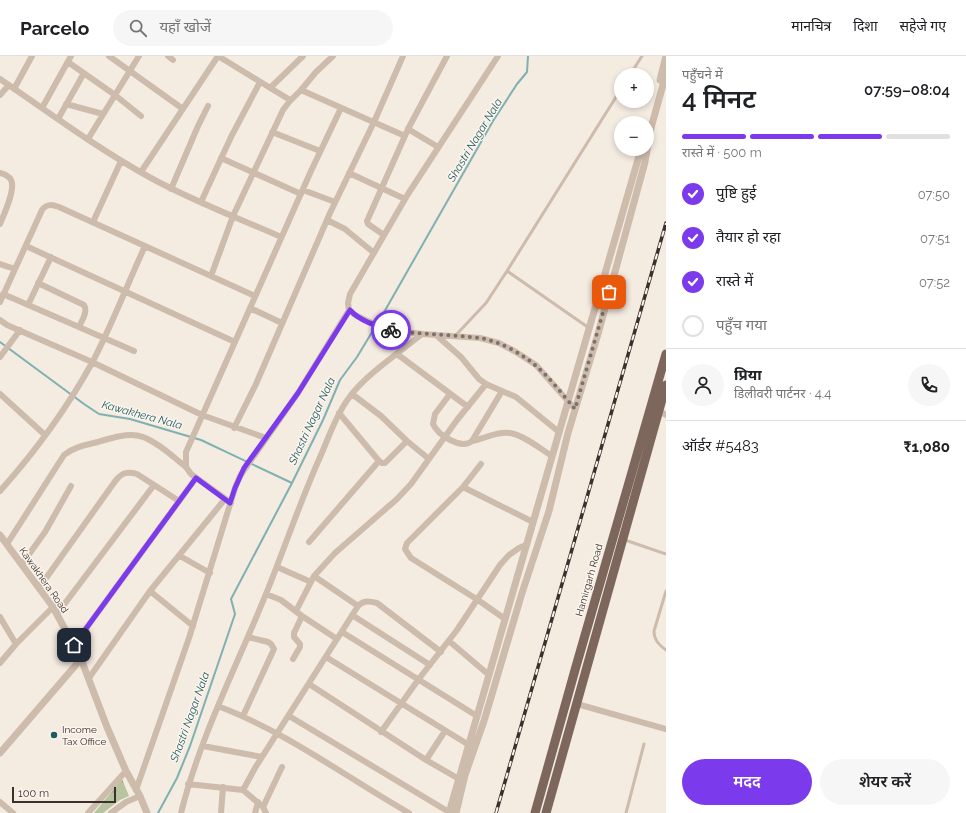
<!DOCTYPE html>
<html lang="hi">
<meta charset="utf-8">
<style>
:root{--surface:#fff;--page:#f6f6f6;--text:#202124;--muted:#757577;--line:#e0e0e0;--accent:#7c3aed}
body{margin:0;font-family:Raleway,"Noto Sans Devanagari",sans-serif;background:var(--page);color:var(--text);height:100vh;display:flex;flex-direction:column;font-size:15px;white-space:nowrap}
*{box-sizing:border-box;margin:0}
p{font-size:13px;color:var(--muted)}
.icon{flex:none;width:22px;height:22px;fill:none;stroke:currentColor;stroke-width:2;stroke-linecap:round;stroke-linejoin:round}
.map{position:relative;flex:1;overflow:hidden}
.sheet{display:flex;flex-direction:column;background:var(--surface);width:300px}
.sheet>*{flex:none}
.fabs{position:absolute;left:614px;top:12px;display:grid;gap:8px}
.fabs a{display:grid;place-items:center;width:40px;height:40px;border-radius:50%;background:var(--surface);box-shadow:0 2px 6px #0003;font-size:20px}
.scale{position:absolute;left:12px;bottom:10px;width:104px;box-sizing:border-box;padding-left:4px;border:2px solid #3b302b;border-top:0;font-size:11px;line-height:14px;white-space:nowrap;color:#3b302b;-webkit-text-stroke:3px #fbf5ee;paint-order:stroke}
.pin{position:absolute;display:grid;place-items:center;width:34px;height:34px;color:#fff;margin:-17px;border-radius:8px;box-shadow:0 2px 6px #0006}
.courier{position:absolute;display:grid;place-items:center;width:40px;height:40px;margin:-20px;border:3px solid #7c3aed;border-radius:50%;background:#fff;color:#222;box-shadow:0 1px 5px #0007}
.summary em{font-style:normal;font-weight:600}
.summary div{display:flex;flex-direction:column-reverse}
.summary{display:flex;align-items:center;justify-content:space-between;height:68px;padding:0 16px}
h1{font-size:26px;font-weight:600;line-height:30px}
.bar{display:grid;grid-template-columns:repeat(4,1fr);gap:6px 4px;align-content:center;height:48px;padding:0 16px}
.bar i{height:5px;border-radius:3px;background:var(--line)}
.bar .on{background:var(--accent)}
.bar p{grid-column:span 4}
.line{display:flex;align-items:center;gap:10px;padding:0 16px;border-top:1px solid var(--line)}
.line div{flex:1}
.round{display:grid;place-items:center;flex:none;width:42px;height:42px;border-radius:21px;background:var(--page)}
ol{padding:0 16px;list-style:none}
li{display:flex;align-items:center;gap:12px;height:44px}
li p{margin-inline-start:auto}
li .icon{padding:4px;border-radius:50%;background:var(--accent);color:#fff;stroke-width:4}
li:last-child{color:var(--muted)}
li i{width:22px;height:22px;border:2px solid var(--line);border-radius:50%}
.primary-button{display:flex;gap:8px;margin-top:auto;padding:8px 16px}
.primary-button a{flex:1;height:46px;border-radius:24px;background:var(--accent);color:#fff;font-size:16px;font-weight:600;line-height:46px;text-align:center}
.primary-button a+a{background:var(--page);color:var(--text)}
header{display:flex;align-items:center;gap:24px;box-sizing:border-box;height:56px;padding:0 20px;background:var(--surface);border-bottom:1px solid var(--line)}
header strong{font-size:19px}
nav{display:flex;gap:22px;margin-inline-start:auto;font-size:14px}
.search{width:280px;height:36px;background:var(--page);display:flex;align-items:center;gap:10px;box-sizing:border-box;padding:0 14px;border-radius:22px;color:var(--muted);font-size:15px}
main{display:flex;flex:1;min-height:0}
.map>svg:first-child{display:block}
.park{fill:url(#park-tufts)}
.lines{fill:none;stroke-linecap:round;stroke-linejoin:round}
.stream{stroke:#7fb0b2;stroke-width:2}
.service{stroke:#cdbbac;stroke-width:3}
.minor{stroke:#cdbbac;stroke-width:6}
.tertiary{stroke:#cdbbac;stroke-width:7}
.primary{stroke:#7d675c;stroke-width:9}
.rail-casing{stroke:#3b302b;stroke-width:3.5}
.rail{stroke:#fbf5ee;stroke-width:2;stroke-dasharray:6;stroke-linecap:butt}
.done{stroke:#7c716b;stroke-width:4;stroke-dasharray:0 7.2}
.route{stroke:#7c3aed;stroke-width:5}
.poi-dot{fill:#1f5a5e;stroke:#fbf5ee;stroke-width:1.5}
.labels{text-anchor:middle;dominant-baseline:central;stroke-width:3;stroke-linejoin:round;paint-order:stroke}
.street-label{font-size:10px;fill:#3b302b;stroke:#fbf5ee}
.poi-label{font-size:10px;fill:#3b302b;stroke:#fbf5ee;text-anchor:start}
.water-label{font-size:11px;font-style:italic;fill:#1f5a5e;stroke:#fbf5ee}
</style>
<header>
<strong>Parcelo</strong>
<div class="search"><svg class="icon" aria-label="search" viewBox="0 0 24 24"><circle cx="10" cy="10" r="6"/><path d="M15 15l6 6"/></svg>यहाँ खोजें</div>
<nav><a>मानचित्र</a><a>दिशा</a><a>सहेजे गए</a></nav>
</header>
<main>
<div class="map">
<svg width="666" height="757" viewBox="0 0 666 757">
<defs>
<pattern id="park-tufts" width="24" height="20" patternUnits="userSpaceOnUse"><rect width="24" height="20" fill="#b8c4a0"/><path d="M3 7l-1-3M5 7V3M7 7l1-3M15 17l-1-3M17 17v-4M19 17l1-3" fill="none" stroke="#97a083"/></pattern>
</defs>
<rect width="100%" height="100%" fill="#f4ebe1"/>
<!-- park -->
<path class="park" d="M122,723l7,17 -9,4 -17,13h-9z"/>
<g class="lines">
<!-- stream -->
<path class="stream" d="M0,286l84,62 15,10 31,5 71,21 91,43
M158,757l19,-35 13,-32 45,-132 -4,-15 61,-116 31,-63 17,-40 17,-23 26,-43 110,-193 24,-37 10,-12 1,-16"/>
<!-- service -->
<path class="service" d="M630,19l12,-19
M507,215l82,57
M455,280l31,-33 21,-32 114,-182
M625,484l41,14
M666,535l-12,40c0,9 5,14 12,19
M626,757l18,-69"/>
<!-- minor -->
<path class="minor" d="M109,0l74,53
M168,0l5,4
M218,0l72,44
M498,0l-90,138 -58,100 -2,9 1,7 6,5 25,12 11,3 31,4 58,4 19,5 17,9 20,13 39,44
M68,6l47,33 26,21
M0,23c50,34 98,70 151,99 42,23 87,40 130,59
M270,32l33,-32
M14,33l18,-33
M301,34l15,-18 17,-16
M0,39l9,-10
M66,48l37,10
M42,52l29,-52
M58,63l26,-46
M408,73l30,18
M272,76l48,19
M88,83l51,-83
M221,102l80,36
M141,116l77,-116
M0,117c4,1 9,3 11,7 5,9 -7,34 -11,44
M349,117l56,26
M171,133l27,-63 10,-20
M303,134l32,12
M201,146l30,-65 29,-55
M327,164l18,9 29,24
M93,166l28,-61
M384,179l-16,-11 -1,-3 41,-92 39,-73
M26,190l209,96
M0,208l15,5
M211,220l22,-60 50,-106 6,-8 12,-12 104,46
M38,227l46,22c4,7 -2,15 -5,22
M3,238l131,57
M0,246l42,-92c5,-7 11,-5 17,-3l196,89
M28,249l23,-48
M250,252l32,15
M0,264l7,5 85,37 110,53 64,23
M436,279l25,22 18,22 7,5 30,13 43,35
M397,298l71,53
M0,301l20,-27
M0,338l45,41
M352,338l29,22 26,25 22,18
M450,338l-15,20 -2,10c5,11 28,26 39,17l30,-50
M659,355l7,4
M234,372l22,-44 74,-171 44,-91 29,-66
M472,385c10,-2 20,-7 30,-8 16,-3 37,15 50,23
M379,405l3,2h3l22,-22
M481,408l-18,23 -56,56 -2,6 6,9 67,42 27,19
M463,431l70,35
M0,435c34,-38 67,-83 92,-128 20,-38 35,-78 53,-117
M231,447l-40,-29 -5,-7v-15l125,-281 30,-63
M309,486l70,-81 -40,-48
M7,488l57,-89c10,-8 21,-10 34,-13 13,-4 31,-10 45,-5 16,6 30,20 43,30
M180,500l30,17
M22,508l23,-32 26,-46
M277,511l34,15
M39,532l77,-108c6,-7 11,-9 21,-6l42,27
M150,535l43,35
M266,538l15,6 21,16 35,23
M358,550c6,-6 11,-5 19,-3l64,49
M296,555l18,-35 21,-23 62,-54 14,-15 46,-64 29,-36
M57,558l97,-129
M352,559l78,50
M0,561l16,27
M342,576l135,84
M449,585l40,34
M74,589l122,-167
M326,601l143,88
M293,603l7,-12v-3l-6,-7v-4l8,-17
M0,607l16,-19 37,-37
M89,622l61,-87 75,-92
M309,628l117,76 33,19
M577,648l89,25
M218,650c68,26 128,71 191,107
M243,660l31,-67 -3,-5 -3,-2 -20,-5
M289,660l160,96
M381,676l37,-52 39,-50 43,-65 9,-10 10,-7 7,-3
M203,690l59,11
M426,704l19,-29
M188,728l55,6 12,-22 103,-162 -44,-30
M136,734l53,-152 46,-150 5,-12 58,-83 51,-83
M243,734l20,17 3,6
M0,746l13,11
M263,751l19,-40
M88,757l38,-42
M111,757l15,-11 14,-6
M181,757c20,-80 59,-153 89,-229 17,-43 32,-87 51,-129 9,-21 16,-42 30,-60 16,-21 50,-44 71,-61
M221,757l2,-26
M255,757l3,-11"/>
<!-- tertiary -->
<path class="tertiary" d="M660,24l6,-24
M0,479l53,72 28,52 26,68 19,44 14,25 7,17
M0,697l81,-94
M449,757l192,-664
M456,757l9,-38 19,-54 38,-128 27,-82 19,-78 30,-99 47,-172 6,-34 15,-54"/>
<!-- primary -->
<path class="primary" d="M535,757l40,-143 91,-316
M546,757l120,-428"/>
<!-- rail casing -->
<g class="rail-casing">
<path id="rail" d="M496,757l170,-590"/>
</g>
<!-- rail -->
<use href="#rail" class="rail"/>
</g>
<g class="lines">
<!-- done -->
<path class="done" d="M391,274c29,5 59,4 88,8 18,2 44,16 57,28 14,12 27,29 39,43l34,-117"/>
<!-- route -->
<path class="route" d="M74,589l122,-167 34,25 5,-15 9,-20 54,-75 52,-83c10,11 26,16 41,20"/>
</g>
<!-- markers -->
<circle class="poi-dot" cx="54" cy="679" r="4"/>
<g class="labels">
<!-- street labels -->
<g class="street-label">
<text transform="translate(44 524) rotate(55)">Kawakhera Road</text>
<text transform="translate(589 524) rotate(-74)">Hamirgarh Road</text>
</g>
<!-- poi labels -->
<g class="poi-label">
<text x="62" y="673">Income<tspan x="62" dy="12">Tax Office</tspan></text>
</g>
<!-- water labels -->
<g class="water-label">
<text transform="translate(475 84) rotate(-59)">Shastri Nagar Nala</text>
<text transform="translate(142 359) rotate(15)">Kawakhera Nala</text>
<text transform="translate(312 365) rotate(-65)">Shastri Nagar Nala</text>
<text transform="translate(190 661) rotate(-70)">Shastri Nagar Nala</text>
</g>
</g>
</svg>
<div class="fabs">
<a>+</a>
<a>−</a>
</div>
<div class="scale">100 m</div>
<div class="pin" style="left:609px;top:236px;background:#ea580c"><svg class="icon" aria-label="bag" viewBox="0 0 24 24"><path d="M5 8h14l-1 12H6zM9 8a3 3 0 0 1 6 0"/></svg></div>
<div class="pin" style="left:74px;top:589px;background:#1f2937"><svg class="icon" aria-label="home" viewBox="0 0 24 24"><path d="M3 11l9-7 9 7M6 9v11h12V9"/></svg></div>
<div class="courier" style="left:391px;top:274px"><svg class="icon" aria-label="bike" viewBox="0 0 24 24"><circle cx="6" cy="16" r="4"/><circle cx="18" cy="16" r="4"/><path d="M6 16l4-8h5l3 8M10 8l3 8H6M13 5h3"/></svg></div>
</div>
<section class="sheet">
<div class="summary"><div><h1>4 मिनट</h1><p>पहुँचने में</p></div><em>07:59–08:04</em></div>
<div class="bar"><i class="on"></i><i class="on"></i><i class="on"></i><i></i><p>रास्ते में · 500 m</p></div>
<ol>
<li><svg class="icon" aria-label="check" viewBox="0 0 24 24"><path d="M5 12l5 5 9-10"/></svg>पुष्टि हुई<p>07:50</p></li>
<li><svg class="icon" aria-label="check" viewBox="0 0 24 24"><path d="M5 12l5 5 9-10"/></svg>तैयार हो रहा<p>07:51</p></li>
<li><svg class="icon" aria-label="check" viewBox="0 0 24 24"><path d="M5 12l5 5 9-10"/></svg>रास्ते में<p>07:52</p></li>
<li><i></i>पहुँच गया</li>
</ol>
<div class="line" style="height:72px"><a class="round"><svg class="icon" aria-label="person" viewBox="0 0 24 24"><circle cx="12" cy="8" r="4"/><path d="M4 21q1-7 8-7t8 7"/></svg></a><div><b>प्रिया</b><p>डिलीवरी पार्टनर · 4.4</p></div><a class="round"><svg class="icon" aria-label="phone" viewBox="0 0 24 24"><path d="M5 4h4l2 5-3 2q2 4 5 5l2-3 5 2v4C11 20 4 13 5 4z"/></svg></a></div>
<div class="line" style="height:52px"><div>ऑर्डर #5483</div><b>₹1,080</b></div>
<div class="primary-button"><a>मदद</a><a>शेयर करें</a></div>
</section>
</main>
